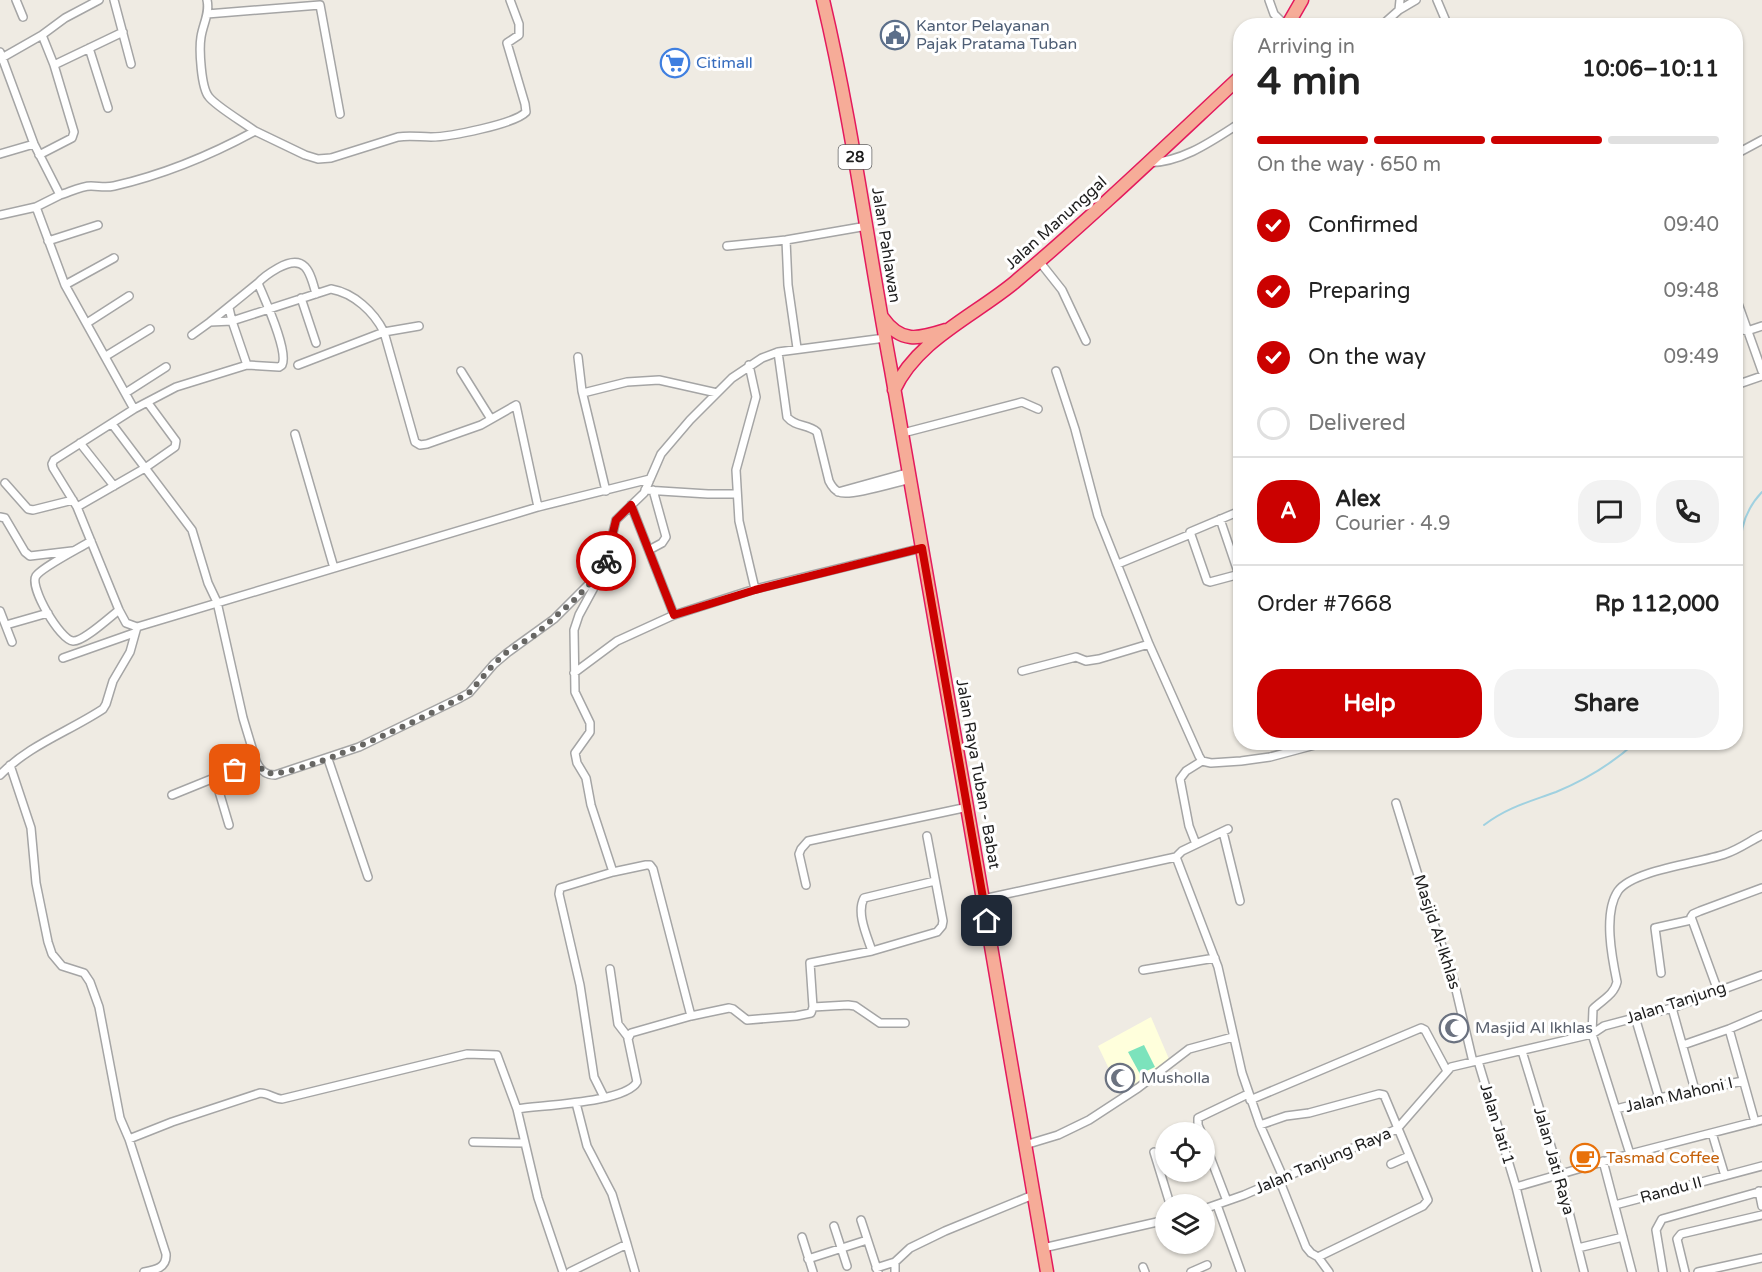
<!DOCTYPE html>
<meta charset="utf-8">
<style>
:root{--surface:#fff;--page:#f2f2f2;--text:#222;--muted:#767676;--line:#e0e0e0;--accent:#cb0100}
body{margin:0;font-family:"Varela Round",sans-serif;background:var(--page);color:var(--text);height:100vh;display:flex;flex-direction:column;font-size:22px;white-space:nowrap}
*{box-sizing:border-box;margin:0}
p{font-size:20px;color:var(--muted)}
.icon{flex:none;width:33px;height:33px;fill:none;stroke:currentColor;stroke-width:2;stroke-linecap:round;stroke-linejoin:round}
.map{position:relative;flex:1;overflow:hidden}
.details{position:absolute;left:1233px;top:18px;width:510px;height:732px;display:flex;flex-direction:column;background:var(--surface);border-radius:24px;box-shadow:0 2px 4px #0004}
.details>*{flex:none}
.tools{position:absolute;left:1155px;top:1122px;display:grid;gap:12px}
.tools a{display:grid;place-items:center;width:60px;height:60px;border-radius:50%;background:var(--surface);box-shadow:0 2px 4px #0004;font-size:30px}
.pin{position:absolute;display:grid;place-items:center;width:51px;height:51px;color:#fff;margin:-26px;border-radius:12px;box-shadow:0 3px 9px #0006}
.courier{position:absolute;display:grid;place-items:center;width:60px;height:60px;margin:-30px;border:4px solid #cb0100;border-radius:50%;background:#fff;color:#222;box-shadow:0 2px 8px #0007}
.head em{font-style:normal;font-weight:700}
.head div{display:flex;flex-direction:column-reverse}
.head{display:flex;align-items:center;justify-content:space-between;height:102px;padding:0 24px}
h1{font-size:39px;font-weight:700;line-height:45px}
.bar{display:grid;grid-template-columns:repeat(4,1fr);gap:9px 6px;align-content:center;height:72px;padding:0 24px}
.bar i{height:8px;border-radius:4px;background:var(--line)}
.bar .active{background:var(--accent)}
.bar p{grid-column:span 4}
.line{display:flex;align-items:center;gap:15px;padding:0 24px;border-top:2px solid var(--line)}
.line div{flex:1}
.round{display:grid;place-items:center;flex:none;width:63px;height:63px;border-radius:24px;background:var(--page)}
ol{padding:0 24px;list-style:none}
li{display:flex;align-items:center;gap:18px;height:66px}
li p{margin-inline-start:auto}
li .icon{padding:6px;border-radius:50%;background:var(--accent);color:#fff;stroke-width:4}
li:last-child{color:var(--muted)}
li i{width:33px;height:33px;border:3px solid var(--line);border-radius:50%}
.action{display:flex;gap:12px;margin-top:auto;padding:12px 24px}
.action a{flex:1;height:69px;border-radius:24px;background:var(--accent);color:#fff;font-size:24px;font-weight:700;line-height:69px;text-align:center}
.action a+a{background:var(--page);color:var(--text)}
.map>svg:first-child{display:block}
.education{fill:#ffffdc}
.pitch{fill:#7ce3bc}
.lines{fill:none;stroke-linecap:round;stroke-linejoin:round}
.stream{stroke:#a0d1e0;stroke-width:2}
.minor-casing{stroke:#a5a5a5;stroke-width:10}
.trunk-casing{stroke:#e41a5d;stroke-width:15}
.minor{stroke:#fff;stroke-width:7}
.trunk{stroke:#f6ac98;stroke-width:12}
.done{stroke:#676663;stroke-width:6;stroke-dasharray:0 10.8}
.route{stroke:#cb0100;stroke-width:8}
.labels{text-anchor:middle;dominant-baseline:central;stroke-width:6;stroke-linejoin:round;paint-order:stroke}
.shield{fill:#fff;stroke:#626262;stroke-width:1.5}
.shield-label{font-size:15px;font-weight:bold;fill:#1e1e1e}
.service-label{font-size:16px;fill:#4e5e75;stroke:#fff;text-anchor:start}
.shop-label{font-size:16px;fill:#366cbe;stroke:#fff;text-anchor:start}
.street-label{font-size:16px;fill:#1e1e1e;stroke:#fff}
.worship-label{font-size:16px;fill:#5b616d;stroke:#fff;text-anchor:start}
.food-label{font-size:16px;fill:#c56008;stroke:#fff;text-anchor:start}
</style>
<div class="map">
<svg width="1762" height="1272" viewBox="0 0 1762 1272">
<rect width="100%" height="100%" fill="#efebe3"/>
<!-- education -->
<path class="education" d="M1151,1017l18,42 -48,35 -23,-48z"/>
<!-- pitch -->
<path class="pitch" d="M1144,1045l11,22 -15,7 -12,-22z"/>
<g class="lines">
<!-- stream -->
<path class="stream" d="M1736,614c14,-45 -11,-83 26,-122
M1484,825c24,-18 45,-23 72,-33 29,-12 57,-29 80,-50"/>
<!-- minor casing -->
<g class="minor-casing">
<path id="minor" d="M16,0l7,17
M114,0l17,64
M207,0c3,13 -4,24 -6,37 -2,12 0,51 8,60 8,10 34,25 46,34
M1269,0l5,14 12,12
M1437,0l11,26
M1399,10l17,-10
M207,14l113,-9 20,109
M1381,26l18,-16 1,-10
M89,48l19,60
M0,52l34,92 26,51 -24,12
M0,59l42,-24
M54,65l69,-33
M0,154l34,-10
M1736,154l26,-14
M39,155l33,-17 2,-6 -20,-67 -12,-30 23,-17 34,-18
M1148,163c35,-1 64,-22 92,-40
M60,195c10,-3 21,-9 31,-9 8,0 14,2 23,0 48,-11 97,-31 141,-55l50,24 13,4 13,-1 67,-21c12,-2 22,0 33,0 18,0 84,-13 95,-25l-1,-8 -18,-61 12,-8v-11l-9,-24
M0,215l36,-8 29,78 69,124
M786,240l2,45 9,63
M48,241l50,-16
M727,246l59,-6 81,-14
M1039,261l23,29 24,51
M65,285l49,-27
M316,294c-6,-23 -11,-41 -38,-26 -7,4 -14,8 -20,15 6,15 31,68 24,82l-3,2 -32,-2 -71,22 -42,22 -80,51 -2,4 1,4 24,39 42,103 7,13 11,4 401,-120 112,-28
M301,298l15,45
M1736,298l26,73
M229,308l3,13 99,-32c23,4 43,23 53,43l31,110 5,3 7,-1 54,-19 35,-20 22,102
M210,322l48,-39
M87,323l42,-27
M1736,328l11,3 15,-5
M192,335l18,-13 22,-1 15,44
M778,352l9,65c8,10 21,7 30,15l12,49c2,4 5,9 10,11 10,5 58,-10 72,-13
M106,356l44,-27
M578,357l4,34 24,100
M298,365l86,-33 35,-6
M749,365l7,32 -20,73 3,51 16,68
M461,371l30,48
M1056,371l19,58 23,87 51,128 50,112 3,5 9,2 30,-2 29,-4 56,-15
M1736,385l26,-9
M127,392l39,-25
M583,393l44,-11 32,-2 58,13
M112,424l80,106 16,53 9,19 26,116 13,43c4,9 9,14 19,14l84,-28 101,-49 9,-5 25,-29 13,-11 47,-34 44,-44
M903,433l119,-31 16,7
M295,434l39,134
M80,443l34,43
M5,483l23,26 5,1 40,-10
M645,490l63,4h29
M838,492l72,-20
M631,505l43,110
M77,507l68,-39 30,-21 1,-6 -28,-38
M1240,511l-50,21 17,49 3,1 30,-8
M0,517l5,1 20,34 5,4 42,-5
M1220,519l19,56
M91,541c-11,7 -49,26 -55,35 -7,11 24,64 37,65 10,1 37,-24 46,-31
M649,550l13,-7 4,-6 -13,-47
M1118,564l73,-30
M0,611l12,31
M6,625l42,-12
M63,658l71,-25
M1022,671l54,-14 10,4 13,-2 50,-15
M574,673l43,-32 57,-26 81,-26 167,-41
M328,759l40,118
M10,765l21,63 5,55 12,59 4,12 10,12 22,7 6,9 9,25 21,111 9,21 43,-17 88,-29c9,0 14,6 22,6l185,-45 30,1 20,54
M0,775c29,-30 68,-43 103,-66l3,-5 7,-23 17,-29 7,-25
M215,778l14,47
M172,795l84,-34
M1396,803l29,95 28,79 20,85
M1223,832l17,69
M1196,844l-7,-18 -9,-47 6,-8 16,-10
M1176,857l42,110 24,106 18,52 23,52
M806,885l-7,-31 2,-5 7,-8 160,-34
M983,899l193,-42 6,-6 46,-22
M872,951c-5,-15 -16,-38 -8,-53l71,-17
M610,969l8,55 10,13
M1143,970l72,-12
M1661,973l-6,-45 36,-8
M1718,991l-27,-74 2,-3 7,-3 62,-23
M813,1007l35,-2 7,1 25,17h25
M1672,1008l23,82
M691,1016l-38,-147 -3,-4h-4l-33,7 -22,-67 -5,-27 -9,-15 -2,-10 15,-21v-9l-15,-31 -1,-62 5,-15 25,-46 12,-49 28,-27 17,-39 29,-34 42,-42 30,-20 16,-6 107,-14
M1635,1017l24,81
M1729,1029l26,93
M1683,1045l46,-16 33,-14
M1522,1051l38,125 24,96
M1478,1061l38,126 21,85
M604,1097l-10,-20 -14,-92 -21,-91 1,-6 53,-16
M1250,1100l171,-72 4,2 22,41
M1616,1109l43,-11 84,-17
M1260,1125l26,-9 23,-3 70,-19 5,1 44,105 -5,6 -105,51 -7,-4 -5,-6 -27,-68
M1201,1132l-3,-7v-7l50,-24
M1712,1133l13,43
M129,1139l37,115c1,14 -11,16 -22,18
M1204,1141l23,60
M473,1142l52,1
M1025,1145l33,-10 31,-15 49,-32 51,-39 44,-12
M1154,1152l16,52
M1630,1154l-38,-120 1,-25c9,-9 21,-14 24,-27 -5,-24 -14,-69 1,-91 15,-21 82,-28 107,-37 13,-4 25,-13 37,-19
M1603,1161l29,111
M1391,1164l18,-8
M1516,1187l114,-33 132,-34
M1759,1191l3,15
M1217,1205l24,67
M1615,1205l147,-39
M1204,1209l40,-14 153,-66 54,-62 141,-33 12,-8 68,-18 90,-33
M861,1220l17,52
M834,1226l13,40
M802,1237l11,35
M627,1244l8,28
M1043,1248l123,-28
M1578,1248l45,-11
M1318,1257l11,15
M808,1259l59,-19
M1143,1267l2,5
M876,1268l19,-6
M563,1272l-25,-74 -21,-89c24,-4 108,-6 120,-27l-9,-43 3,-6 60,-17 38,-8 4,1 14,11 49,-4 15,-3 2,-6 -3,-44 62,-12 65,-19 5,-6 1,-5 -16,-85
M570,1272l57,-28 -15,-50 -25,-48 -11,-43
M895,1272v-10l15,-14 35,-17 88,-36
M1191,1272l16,-7
M1663,1272l-7,-42 6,-11 100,-28
M1685,1272l-8,-33 4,-5 81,-19
M1698,1272l64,-14"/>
</g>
<!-- trunk casing -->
<g class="trunk-casing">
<path id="trunk" d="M823,0c29,122 45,247 68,370 54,300 103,602 156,902
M1287,26l15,-26
M882,317c19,27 36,22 64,13
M894,390c23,-50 80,-74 121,-108 77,-65 151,-136 225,-205"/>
</g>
<!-- minor -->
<use href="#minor" class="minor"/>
<!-- trunk -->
<use href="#trunk" class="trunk"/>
</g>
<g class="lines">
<!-- done -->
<path class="done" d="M235,770l21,-9 8,11c24,12 168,-58 196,-74l9,-5 25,-29 13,-12 28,-17 39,-35 30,-31 2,-8"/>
<!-- route -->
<path class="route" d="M606,561l10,-41 15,-15 43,110 81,-25 167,-42 65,373"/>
</g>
<!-- icons -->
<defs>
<g id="civic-ring" transform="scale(1.5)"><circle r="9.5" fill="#fff" stroke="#5c6f8a" stroke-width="1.5"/><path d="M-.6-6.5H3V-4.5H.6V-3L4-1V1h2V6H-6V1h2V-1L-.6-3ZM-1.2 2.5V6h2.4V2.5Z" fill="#5c6f8a"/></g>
<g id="supermarket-ring" transform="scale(1.5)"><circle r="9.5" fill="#fff" stroke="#3f7fe0" stroke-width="1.5"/><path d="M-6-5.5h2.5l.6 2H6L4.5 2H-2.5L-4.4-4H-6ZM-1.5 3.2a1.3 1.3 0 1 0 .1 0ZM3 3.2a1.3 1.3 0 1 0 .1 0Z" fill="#3f7fe0"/></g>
<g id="mosque-ring" transform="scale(1.5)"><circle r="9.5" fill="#fff" stroke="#6b7280" stroke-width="1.5"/><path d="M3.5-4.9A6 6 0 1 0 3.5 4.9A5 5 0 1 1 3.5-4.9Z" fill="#6b7280"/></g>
<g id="cafe-ring" transform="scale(1.5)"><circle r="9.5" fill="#fff" stroke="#e8710a" stroke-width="1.5"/><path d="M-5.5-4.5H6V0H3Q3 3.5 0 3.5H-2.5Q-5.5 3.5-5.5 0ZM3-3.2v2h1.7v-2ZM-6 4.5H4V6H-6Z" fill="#e8710a"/></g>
</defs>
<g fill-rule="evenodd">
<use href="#civic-ring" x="895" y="35"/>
<use href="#supermarket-ring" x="675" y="63"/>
<use href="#mosque-ring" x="1454" y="1028"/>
<use href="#mosque-ring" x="1120" y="1078"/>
<use href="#cafe-ring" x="1585" y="1158"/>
</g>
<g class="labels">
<!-- shield labels -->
<rect class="shield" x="838.5" y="145" width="33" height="24" rx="4.5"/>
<g class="shield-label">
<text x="855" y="157">28</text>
</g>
<!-- service labels -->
<g class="service-label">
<text x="916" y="26">Kantor Pelayanan<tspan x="916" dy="18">Pajak Pratama Tuban</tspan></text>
</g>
<!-- shop labels -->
<g class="shop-label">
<text x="696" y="63">Citimall</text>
</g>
<!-- street labels -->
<g class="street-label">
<text transform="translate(1056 223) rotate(-42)">Jalan Manunggal</text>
<text transform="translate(886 245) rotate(81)">Jalan Pahlawan</text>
<text transform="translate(978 774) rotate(80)">Jalan Raya Tuban - Babat</text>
<text transform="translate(1437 932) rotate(72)">Masjid Al-Ikhlas</text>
<text transform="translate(1676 1003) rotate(-18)">Jalan Tanjung</text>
<text transform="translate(1679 1095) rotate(-13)">Jalan Mahoni I</text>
<text transform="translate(1497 1124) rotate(73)">Jalan Jati 1</text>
<text transform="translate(1323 1161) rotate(-23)">Jalan Tanjung Raya</text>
<text transform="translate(1554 1161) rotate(74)">Jalan Jati Raya</text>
<text transform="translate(1671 1190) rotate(-15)">Randu II</text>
</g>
<!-- worship labels -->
<g class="worship-label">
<text x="1475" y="1028">Masjid Al Ikhlas</text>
<text x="1141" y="1078">Musholla</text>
</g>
<!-- food labels -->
<g class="food-label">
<text x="1606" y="1158">Tasmad Coffee</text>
</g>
</g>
</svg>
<div class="tools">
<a><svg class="icon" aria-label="locate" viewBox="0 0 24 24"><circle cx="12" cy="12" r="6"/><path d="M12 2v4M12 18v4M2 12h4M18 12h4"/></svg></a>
<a><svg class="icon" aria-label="layers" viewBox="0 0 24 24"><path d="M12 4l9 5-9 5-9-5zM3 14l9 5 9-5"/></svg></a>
</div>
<div class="pin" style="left:235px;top:770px;background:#ea580c"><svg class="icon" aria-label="bag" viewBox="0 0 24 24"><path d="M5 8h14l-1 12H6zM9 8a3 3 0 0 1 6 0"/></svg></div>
<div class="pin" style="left:987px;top:921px;background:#1f2937"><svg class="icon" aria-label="home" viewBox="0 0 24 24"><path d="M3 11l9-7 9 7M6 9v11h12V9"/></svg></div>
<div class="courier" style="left:606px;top:561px"><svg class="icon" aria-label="bike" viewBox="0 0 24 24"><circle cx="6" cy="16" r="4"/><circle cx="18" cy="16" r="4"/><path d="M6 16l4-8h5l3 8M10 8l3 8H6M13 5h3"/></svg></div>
<section class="details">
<div class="head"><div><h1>4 min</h1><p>Arriving in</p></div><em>10:06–10:11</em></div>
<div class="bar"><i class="active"></i><i class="active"></i><i class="active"></i><i></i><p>On the way · 650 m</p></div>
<ol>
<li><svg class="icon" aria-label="check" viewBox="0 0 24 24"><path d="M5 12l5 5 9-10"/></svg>Confirmed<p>09:40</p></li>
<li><svg class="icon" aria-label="check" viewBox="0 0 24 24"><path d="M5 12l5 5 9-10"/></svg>Preparing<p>09:48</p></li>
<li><svg class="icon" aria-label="check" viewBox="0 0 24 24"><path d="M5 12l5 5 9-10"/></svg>On the way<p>09:49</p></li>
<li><i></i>Delivered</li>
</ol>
<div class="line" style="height:108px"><b class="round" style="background:var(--accent);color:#fff">A</b><div><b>Alex</b><p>Courier · 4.9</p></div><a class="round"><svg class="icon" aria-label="chat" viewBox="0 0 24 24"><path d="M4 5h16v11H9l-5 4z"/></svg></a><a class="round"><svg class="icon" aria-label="phone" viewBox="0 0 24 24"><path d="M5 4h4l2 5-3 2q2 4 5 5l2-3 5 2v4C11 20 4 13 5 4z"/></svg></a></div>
<div class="line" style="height:78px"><div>Order #7668</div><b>Rp 112,000</b></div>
<div class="action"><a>Help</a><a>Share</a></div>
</section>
</div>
